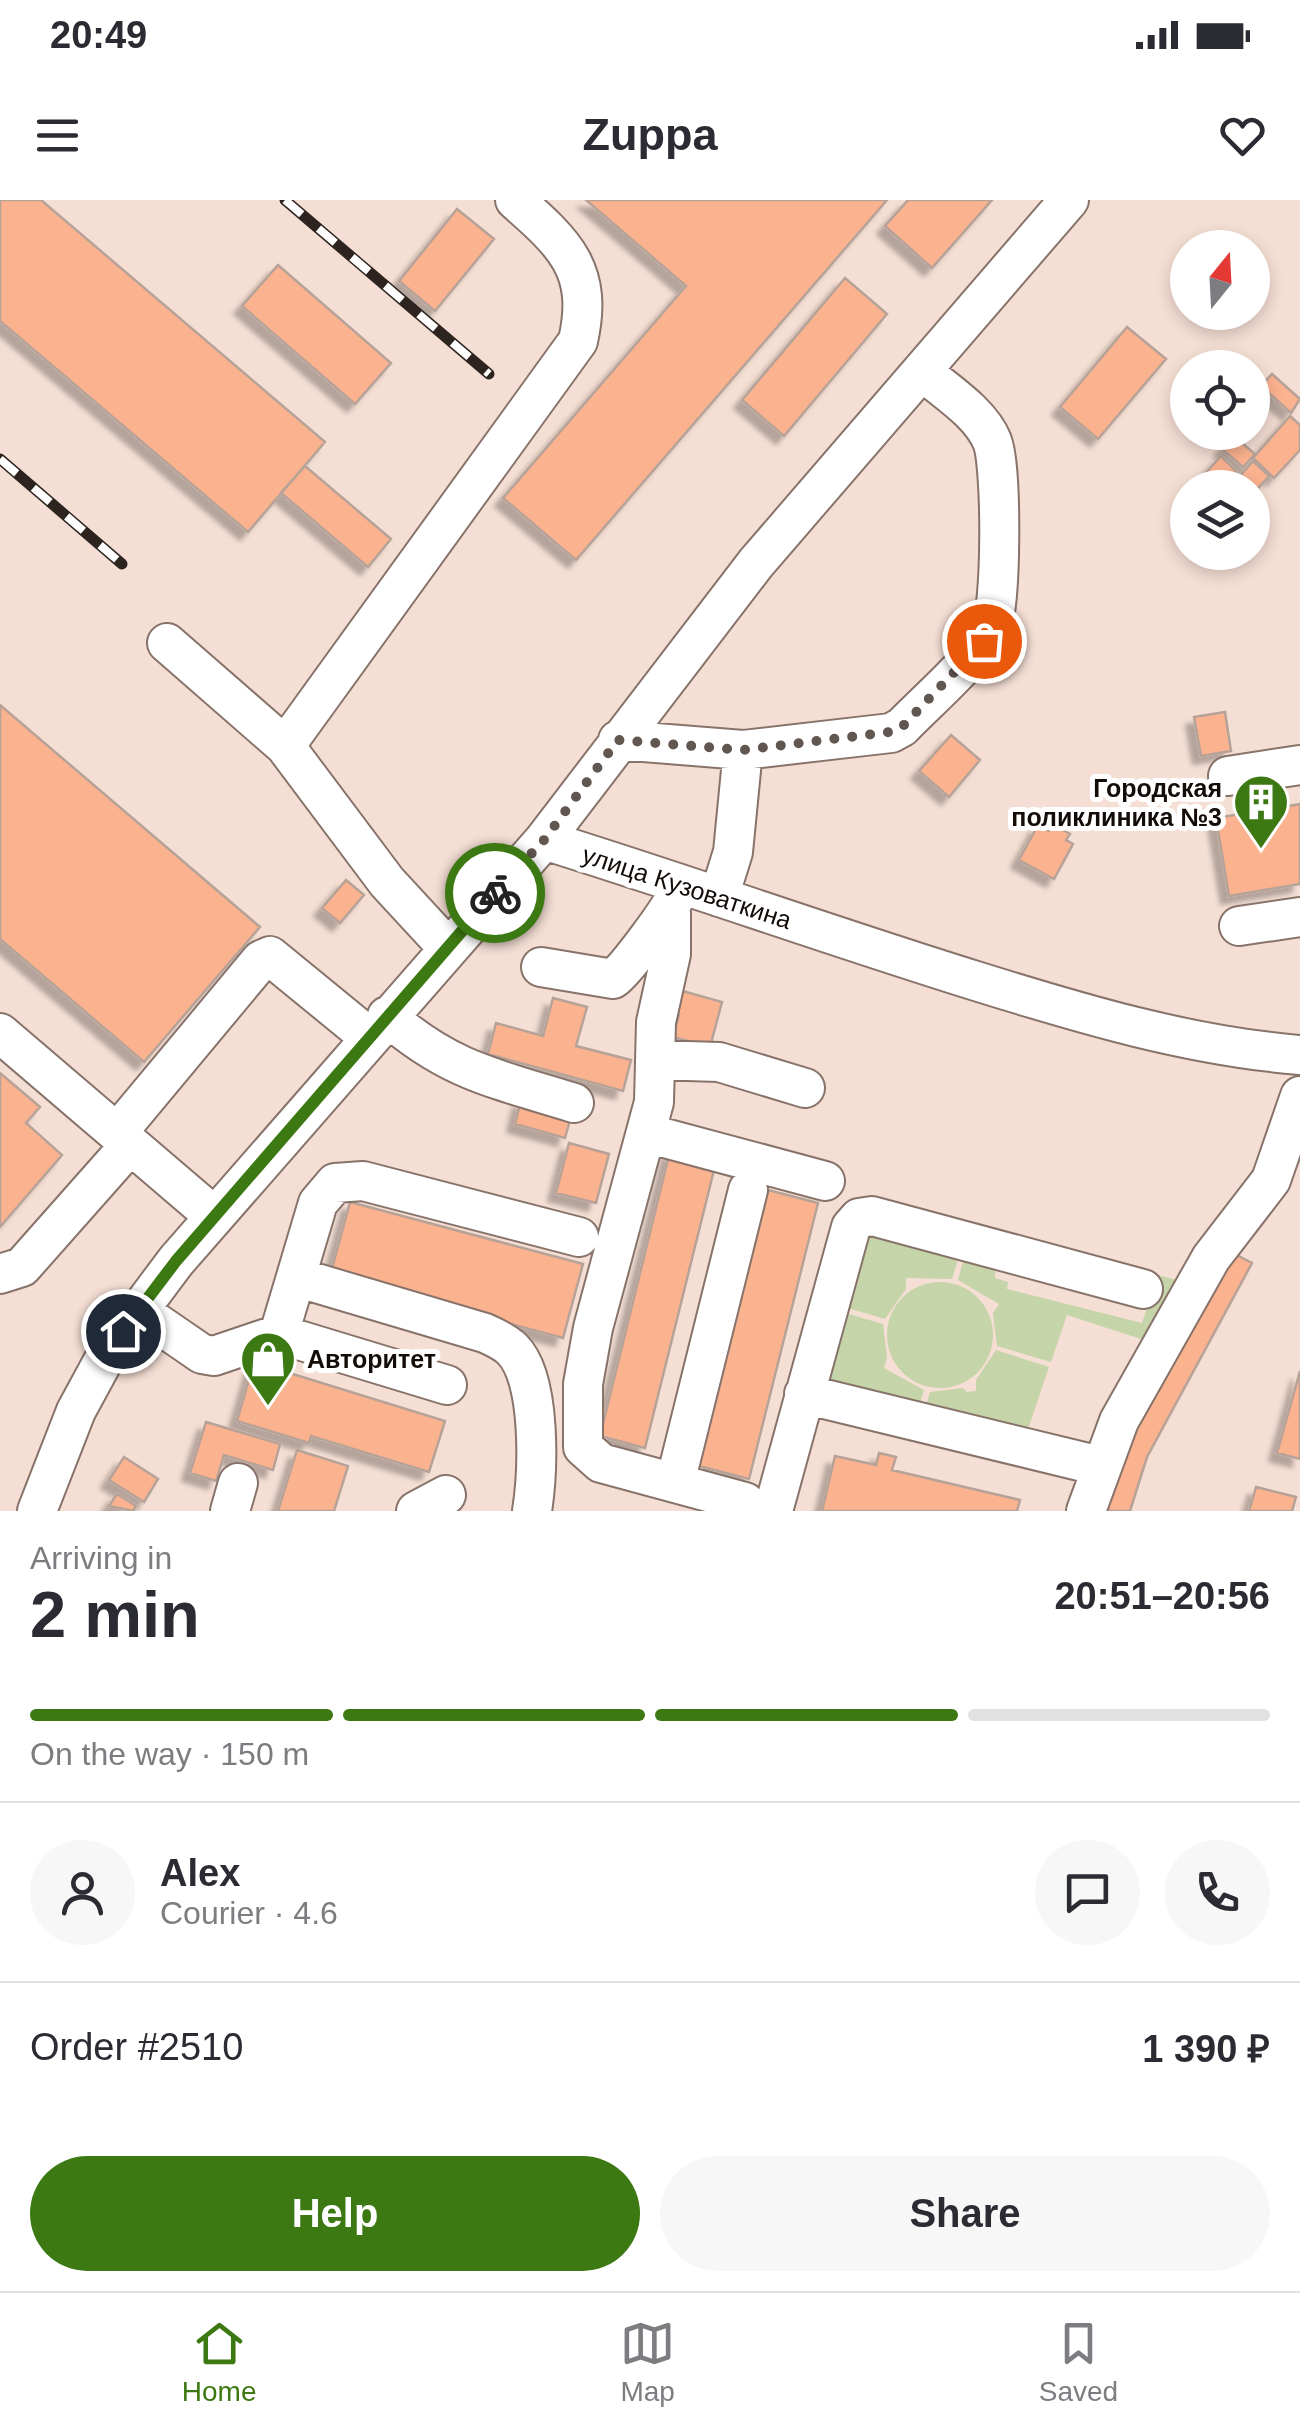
<!DOCTYPE html>
<meta charset="utf-8">
<style>
:root{--surface:#fff;--page:#f7f7f7;--text:#2b2b33;--muted:#7c7c81;--line:#e1e1e2;--accent:#3d7912}
body{margin:0;font-family:Helvetica,sans-serif;background:var(--page);color:var(--text);height:100vh;display:flex;flex-direction:column;font-size:38px;white-space:nowrap}
*{box-sizing:border-box;margin:0}
p{font-size:32px;color:var(--muted)}
.icon{flex:none;width:55px;height:55px;fill:none;stroke:currentColor;stroke-width:2;stroke-linecap:round;stroke-linejoin:round}
.map{position:relative;height:1311px;overflow:hidden}
.panel{display:flex;flex-direction:column;background:var(--surface);flex:1}
.panel>*{flex:none}
.needle{width:65px;rotate:18deg}
.fabs{position:absolute;left:1170px;top:30px;display:grid;gap:20px}
.fabs a{display:grid;place-items:center;width:100px;height:100px;border-radius:50%;background:var(--surface);box-shadow:0 5px 15px #0003;font-size:50px}
.pin{position:absolute;display:grid;place-items:center;width:85px;height:85px;color:#fff;margin:-42px;border:5px solid #fff;border-radius:50%;box-shadow:0 2px 10px #0007}
.courier{position:absolute;display:grid;place-items:center;width:100px;height:100px;margin:-50px;border:8px solid #3d7912;border-radius:50%;background:#fff;color:#222;box-shadow:0 2px 12px #0007}
.head em{font-style:normal;font-weight:800}
.head div{display:flex;flex-direction:column-reverse}
.head{display:flex;align-items:center;justify-content:space-between;height:170px;padding:0 30px}
h1{font-size:65px;font-weight:800;line-height:75px}
.bar{display:grid;grid-template-columns:repeat(4,1fr);gap:15px 10px;align-content:center;height:120px;padding:0 30px}
.bar i{height:12px;border-radius:8px;background:var(--line)}
.bar .selected{background:var(--accent)}
.bar p{grid-column:span 4}
.line{display:flex;align-items:center;gap:25px;padding:0 30px;border-top:2px solid var(--line)}
.line div{flex:1}
.round{display:grid;place-items:center;flex:none;width:105px;height:105px;border-radius:52px;background:var(--page)}
.button{display:flex;gap:20px;margin-top:auto;padding:20px 30px}
.button a{flex:1;height:115px;border-radius:60px;background:var(--accent);color:#fff;font-size:40px;font-weight:800;line-height:115px;text-align:center}
.button a+a{background:var(--page);color:var(--text)}
.status{display:flex;justify-content:space-between;align-items:center;height:70px;padding:0 50px;background:var(--surface);direction:ltr}
.status svg{height:28px;fill:currentColor}
header{display:flex;justify-content:space-between;align-items:center;height:130px;padding:0 30px;background:var(--surface);font-size:45px;font-weight:800}
.tabs{display:flex;justify-content:space-around;align-items:center;height:140px;border-top:2px solid var(--line);background:var(--surface);font-size:28px;color:var(--muted)}
.tabs a{display:grid;justify-items:center;gap:5px}
.tabs .selected{color:var(--accent)}
.map>svg:first-child{display:block}
.green{fill:#c6d4a9}
.building{fill:#fbb28f;stroke:#b7a298;stroke-width:2.5;filter:url(#shadow)}
.lines{fill:none;stroke-linecap:round;stroke-linejoin:round}
.minor-casing{stroke:#87736a;stroke-width:42}
.minor{stroke:#fff;stroke-width:38}
.rail-casing{stroke:#2d2420;stroke-width:11}
.rail{stroke:#fff;stroke-width:8;stroke-dasharray:22;stroke-linecap:butt}
.done{stroke:#625650;stroke-width:10;stroke-dasharray:0 18}
.route{stroke:#3d7912;stroke-width:12}
.labels{text-anchor:middle;dominant-baseline:central;stroke-width:10;stroke-linejoin:round;paint-order:stroke}
.poi-label{font-size:25px;font-weight:bold;fill:#130c09;stroke:#fff;text-anchor:end}
.street-label{font-size:25px;fill:#130c09;stroke:#fff}
</style>
<div class="status"><b>20:49</b><svg viewBox="0 0 49 12"><path d="M0 12V9h3v3zM5 12V6h3v6zM10 12V3h3v9zM15 12V0h3v12zM26 1h20v11H26zM47 4h2v5h-2z"/></svg></div>
<header><svg class="icon" aria-label="menu" viewBox="0 0 24 24"><path d="M4 6h16M4 12h16M4 18h16"/></svg>Zuppa<svg class="icon" aria-label="heart" viewBox="0 0 24 24"><path d="M12 20l-8-8c-3-5 5-10 8-4 3-6 11-1 8 4z"/></svg></header>
<div class="map">
<svg width="1300" height="1311" viewBox="0 0 1300 1311">
<defs>
<filter id="shadow"><feDropShadow dx="-8" dy="8" stdDeviation="2.5" flood-color="#0004"/></filter>
</defs>
<rect width="100%" height="100%" fill="#f5dfd4"/>
<!-- green -->
<path class="green" d="M864,1034l94,26 -6,19 -46,-1v11l-21,30 -48,-14z
M963,1061l32,9v8l13,4 -1,7 135,34 16,-48 22,6 -33,60 -80,-26 -16,47 -54,-16 -4,-33 6,-9 -41,-24z
M887 1135a53 53 0 1 1 106 0a53 53 0 1 1-106 0Z
M835,1110l48,14 4,34 -3,10 40,22 -6,21 -92,-25z
M996,1150l53,17 -23,68 -102,-23 6,-20 33,-4 4,4 9,-1v-11z"/>
<!-- building -->
<path class="building" d="M0,0h41l284,242 -77,90 -248,-211z
M586,0h301l-311,360 -73,-62 183,-212z
M908,0h84l-60,68 -47,-42z
M457,9l37,30 -59,72 -36,-30z
M278,65l113,98 -36,41 -113,-98z
M845,78l42,36 -103,122 -42,-36z
M1127,127l39,32 -68,80 -38,-32z
M1272,174l28,25 -9,14 -30,-27z
M1290,216l10,9v25l-26,28 -21,-20z
M1234,236l21,18 -12,13 -21,-18z
M1221,256l15,15 -15,17h-29z
M1253,261l16,15 -17,19v-7l-21,-2z
M305,266l86,73 -23,28 -87,-74z
M0,505l260,222 -116,135 -144,-123z
M1225,512l6,39 -30,5 -7,-39z
M951,535l29,25 -31,37 -30,-26z
M1300,604v80l-71,12 -13,-78z
M1052,624l18,10 -4,6 7,4 -19,35 -35,-19 19,-35 11,6z
M346,680l18,15 -24,28 -18,-15z
M672,788l50,14 -12,45 -37,-10 6,-23 -13,-4z
M553,798l34,9 -11,39 55,14 -8,31 -135,-37 8,-31 47,13z
M0,873l40,34 -14,16 36,32 -62,72z
M521,900l51,13 -7,25 -50,-14z
M569,943l40,11 -13,49 -40,-10z
M670,951l46,11 -71,286 -45,-12z
M768,990l50,13 -69,276 -50,-13z
M350,1002l233,62 -20,74 -233,-62z
M1229,1051l23,12 -105,194 -17,54h-27l20,-66z
M254,1162l191,59 -16,51 -118,-36 -2,7 -72,-22z
M1300,1171v88l-23,-6z
M206,1222l74,22 -7,26 -49,-15 -8,26 -26,-8z
M297,1250l51,16 -14,45h-56z
M879,1253l17,4 -4,13 128,30 -3,11h-195l13,-55 41,9z
M124,1257l34,22 -14,23 -35,-22z
M1256,1287l40,10 -4,14h-43z
M117,1294l19,12 -3,5 -24,-5z"/>
<g class="lines">
<!-- minor casing -->
<g class="minor-casing">
<path id="minor" d="M167,443l118,103 102,136 60,65
M618,540l125,10 148,-17 11,-6c25,-26 71,-65 88,-96 12,-21 12,-166 2,-190 -12,-29 -47,-50 -70,-70
M285,546l293,-405c16,-71 -13,-97 -63,-141
M1228,576l72,-11
M544,640c145,45 287,96 432,141 106,33 213,65 324,74
M719,697l14,-45 10,-102
M671,712v42l-15,68 -2,80 -61,226 -10,56v63l18,16 144,39
M1239,726l61,-9
M541,767l72,12c13,-9 58,-70 63,-84
M387,816c62,55 110,63 187,87
M0,833l214,183
M655,860l64,2 86,26
M117,933l144,-173 9,-4 99,81
M646,933l179,48
M0,1074l22,-7 108,-122
M296,1077l189,56c9,4 20,9 27,16 30,29 26,124 20,162
M138,1110l64,44 12,2 65,-22 168,51
M279,1134l39,-131 17,-20 28,-2 216,56
M804,1194l296,72
M675,1283l73,-293
M37,1311l39,-100 32,-59 68,-91 368,-421 212,-277 313,-363
M230,1311l8,-28
M416,1311l30,-16
M773,1311l78,-284 8,-9 13,-2 271,73
M1086,1311l33,-90 92,-163 60,-78 29,-84"/>
</g>
<!-- minor -->
<use href="#minor" class="minor"/>
<!-- rail casing -->
<g class="rail-casing">
<path id="rail" d="M285,0l204,174
M0,259l122,105"/>
</g>
<!-- rail -->
<use href="#rail" class="rail"/>
</g>
<g class="lines">
<!-- done -->
<path class="done" d="M495,693l49,-53 74,-100 125,10 147,-18 12,-5 82,-86"/>
<!-- route -->
<path class="route" d="M123,1131l53,-70 319,-368"/>
</g>
<!-- icons -->
<defs>
<g id="building-pin" transform="scale(2.875)"><path d="M0 17L-7.5 6A9.5 9.5 0 1 1 7.5 6Z" fill="#3d7912" stroke="#fff"/><path d="M-4-6H4V6H1V3H-1V6H-4ZM-2.5-4.3h1.7v1.8h-1.7ZM.8-4.3h1.7v1.8H.8ZM-2.5-1h1.7V.8h-1.7ZM.8-1h1.7V.8H.8Z" fill="#fff"/></g>
<g id="shop-pin" transform="scale(2.875)"><path d="M0 17L-7.5 6A9.5 9.5 0 1 1 7.5 6Z" fill="#3d7912" stroke="#fff"/><path d="M-5-2.5h2.3a2.7 3.5 0 0 1 5.4 0H5L5.5 6h-11ZM-1.5-2.5h3a1.5 2.3 0 0 0-3 0Z" fill="#fff"/></g>
</defs>
<g fill-rule="evenodd">
<use href="#building-pin" x="1261" y="602"/>
<use href="#shop-pin" x="268" y="1159"/>
</g>
<g class="labels">
<!-- poi labels -->
<g class="poi-label">
<text x="1222" y="588">Городская<tspan x="1222" dy="29">поликлиника №3</tspan></text>
<text x="307" y="1159" text-anchor="start">Авторитет</text>
</g>
<!-- street labels -->
<g class="street-label">
<text transform="translate(687 687) rotate(18)">улица Кузоваткина</text>
</g>
</g>
</svg>
<div class="fabs">
<a><svg class="needle" viewBox="-14 -14 28 28"><path d="M0-13l5 13h-10z" fill="#e53935"/><path d="M0 13l5-13h-10z" fill="#7c7c81"/></svg></a>
<a><svg class="icon" aria-label="locate" viewBox="0 0 24 24"><circle cx="12" cy="12" r="6"/><path d="M12 2v4M12 18v4M2 12h4M18 12h4"/></svg></a>
<a><svg class="icon" aria-label="layers" viewBox="0 0 24 24"><path d="M12 4l9 5-9 5-9-5zM3 14l9 5 9-5"/></svg></a>
</div>
<div class="pin" style="left:984px;top:441px;background:#ea580c"><svg class="icon" aria-label="bag" viewBox="0 0 24 24"><path d="M5 8h14l-1 12H6zM9 8a3 3 0 0 1 6 0"/></svg></div>
<div class="pin" style="left:123px;top:1131px;background:#1f2937"><svg class="icon" aria-label="home" viewBox="0 0 24 24"><path d="M3 11l9-7 9 7M6 9v11h12V9"/></svg></div>
<div class="courier" style="left:495px;top:693px"><svg class="icon" aria-label="bike" viewBox="0 0 24 24"><circle cx="6" cy="16" r="4"/><circle cx="18" cy="16" r="4"/><path d="M6 16l4-8h5l3 8M10 8l3 8H6M13 5h3"/></svg></div>
</div>
<section class="panel">
<div class="head"><div><h1>2 min</h1><p>Arriving in</p></div><em>20:51–20:56</em></div>
<div class="bar"><i class="selected"></i><i class="selected"></i><i class="selected"></i><i></i><p>On the way · 150 m</p></div>
<div class="line" style="height:180px"><a class="round"><svg class="icon" aria-label="person" viewBox="0 0 24 24"><circle cx="12" cy="8" r="4"/><path d="M4 21q1-7 8-7t8 7"/></svg></a><div><b>Alex</b><p>Courier · 4.6</p></div><a class="round"><svg class="icon" aria-label="chat" viewBox="0 0 24 24"><path d="M4 5h16v11H9l-5 4z"/></svg></a><a class="round"><svg class="icon" aria-label="phone" viewBox="0 0 24 24"><path d="M5 4h4l2 5-3 2q2 4 5 5l2-3 5 2v4C11 20 4 13 5 4z"/></svg></a></div>
<div class="line" style="height:130px"><div>Order #2510</div><b>1 390 ₽</b></div>
<div class="button"><a>Help</a><a>Share</a></div>
</section>
<nav class="tabs">
<a class="selected"><svg class="icon" aria-label="home" viewBox="0 0 24 24"><path d="M3 11l9-7 9 7M6 9v11h12V9"/></svg>Home</a>
<a><svg class="icon" aria-label="map" viewBox="0 0 24 24"><path d="M3 6l6-2 6 2 6-2v14l-6 2-6-2-6 2zM9 4v14M15 6v14"/></svg>Map</a>
<a><svg class="icon" aria-label="saved" viewBox="0 0 24 24"><path d="M7 4h10v16l-5-4-5 4z"/></svg>Saved</a>
</nav>
